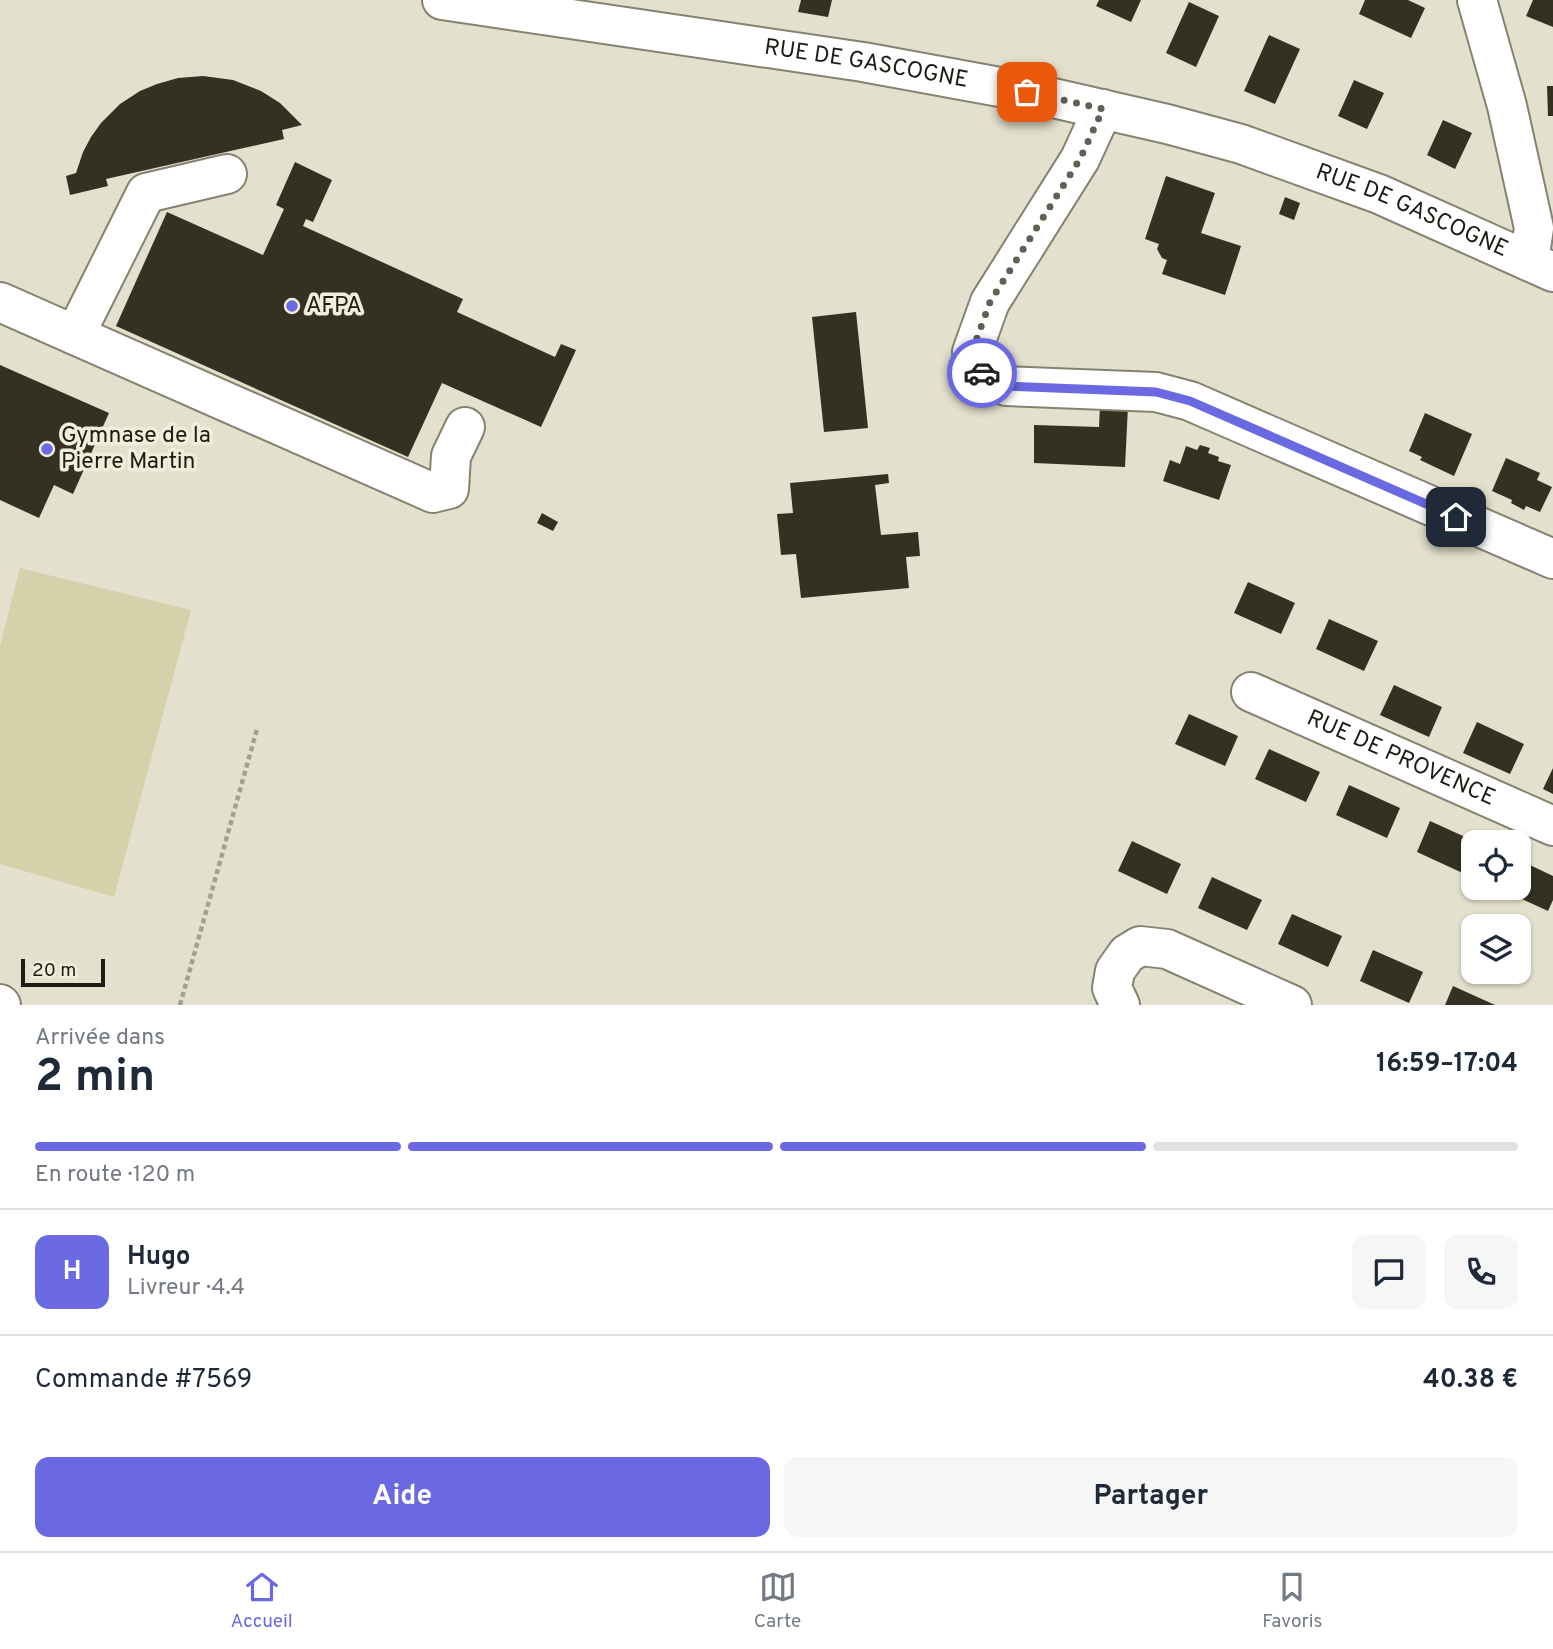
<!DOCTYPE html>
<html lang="fr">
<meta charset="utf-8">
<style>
:root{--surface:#fff;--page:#f6f6f7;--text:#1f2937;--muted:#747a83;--line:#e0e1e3;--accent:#6a69e2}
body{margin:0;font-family:Overpass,sans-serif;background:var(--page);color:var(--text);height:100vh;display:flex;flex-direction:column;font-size:26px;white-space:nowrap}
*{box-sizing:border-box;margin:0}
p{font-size:23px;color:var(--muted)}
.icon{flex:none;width:38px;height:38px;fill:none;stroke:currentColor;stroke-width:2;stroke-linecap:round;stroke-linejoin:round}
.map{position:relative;height:1005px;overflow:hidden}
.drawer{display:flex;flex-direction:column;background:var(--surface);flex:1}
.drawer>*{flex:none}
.buttons{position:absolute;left:1461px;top:830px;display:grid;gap:14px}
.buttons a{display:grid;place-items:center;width:70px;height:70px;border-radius:14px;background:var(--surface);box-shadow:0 2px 5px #0004;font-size:35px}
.scale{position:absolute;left:21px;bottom:18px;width:84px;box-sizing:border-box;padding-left:7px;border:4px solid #1c1b14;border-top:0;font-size:19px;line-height:24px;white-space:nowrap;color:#1c1b14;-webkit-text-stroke:5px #f0edda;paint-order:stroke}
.pin{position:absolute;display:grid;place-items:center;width:60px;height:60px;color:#fff;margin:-30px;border-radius:14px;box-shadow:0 4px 10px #0006}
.courier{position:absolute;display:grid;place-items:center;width:70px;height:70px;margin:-35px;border:5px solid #6a69e2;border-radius:50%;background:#fff;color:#222;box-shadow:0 2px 9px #0007}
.headline em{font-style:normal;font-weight:700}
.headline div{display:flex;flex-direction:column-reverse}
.headline{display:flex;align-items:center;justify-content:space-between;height:119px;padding:0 35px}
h1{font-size:46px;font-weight:700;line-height:52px}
.bar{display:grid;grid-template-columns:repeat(4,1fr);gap:10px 7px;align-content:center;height:84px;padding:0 35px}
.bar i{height:9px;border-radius:5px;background:var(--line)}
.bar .selected{background:var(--accent)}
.bar p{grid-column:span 4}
.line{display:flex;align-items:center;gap:18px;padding:0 35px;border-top:2px solid var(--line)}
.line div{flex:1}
.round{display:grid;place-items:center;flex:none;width:74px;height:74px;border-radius:14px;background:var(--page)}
.button{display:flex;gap:14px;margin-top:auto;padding:14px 35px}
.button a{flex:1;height:80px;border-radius:14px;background:var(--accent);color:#fff;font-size:28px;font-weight:700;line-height:80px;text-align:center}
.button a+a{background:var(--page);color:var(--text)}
.dock{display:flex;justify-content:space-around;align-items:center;height:98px;border-top:2px solid var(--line);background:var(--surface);font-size:19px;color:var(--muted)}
.dock a{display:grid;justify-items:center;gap:4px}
.dock .selected{color:var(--accent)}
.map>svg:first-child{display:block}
.green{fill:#d7d1ab}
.building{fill:#343122}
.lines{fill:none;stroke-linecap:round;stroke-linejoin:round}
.minor-casing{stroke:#858271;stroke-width:42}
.path{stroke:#a2a091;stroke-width:4.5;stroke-dasharray:5 3.5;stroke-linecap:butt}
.minor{stroke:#fff;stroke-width:38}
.done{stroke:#626055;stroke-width:7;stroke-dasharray:0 12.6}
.route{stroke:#6a69e2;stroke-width:9}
.poi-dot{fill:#6a69e2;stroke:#f0edda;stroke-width:2.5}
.labels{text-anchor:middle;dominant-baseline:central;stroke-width:7;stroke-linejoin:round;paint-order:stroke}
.street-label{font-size:23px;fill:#1c1b14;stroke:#f0edda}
.poi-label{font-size:23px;fill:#1c1b14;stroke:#f0edda;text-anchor:start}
</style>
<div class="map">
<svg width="1553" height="1005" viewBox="0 0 1553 1005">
<rect width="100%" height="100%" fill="#e3e0cd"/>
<!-- green -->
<path class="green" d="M20,568l171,42 -77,287 -114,-33v-218z"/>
<!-- building -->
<path class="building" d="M801,0h31l-4,17 -30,-5z
M1099,0h42l-10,22 -35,-16z
M1365,0h43l17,8 -14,30 -52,-24z
M1533,0h20v27l-27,-11z
M1189,2l30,14 -23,51 -30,-14z
M1269,35l31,14 -25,55 -31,-13z
M203,76l30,4 28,11 19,12 22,22 -20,5 2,9 -178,40 2,7 -38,9 -4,-19 10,-3 7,-21 8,-15 10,-14 19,-19 20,-13 17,-7 21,-6z
M1354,80l30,13 -17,36 -29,-13z
M1547,86h6v30h-5z
M1443,120l29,13 -17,36 -28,-14z
M295,162l37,18 -19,42 -7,-3 -3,7 160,73 -6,13 98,45 6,-13 15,6 -35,77 -99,-44 -34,74 -292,-131 51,-114 96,43 21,-46 -8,-4z
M1166,176l49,17 -14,40 40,13 -16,49 -63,-21 5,-14 -5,-2 -5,-9 2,-5 -14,-5z
M1285,197l15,6 -6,17 -15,-6z
M856,312l12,116 -44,4 -12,-115z
M0,365l109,48 -36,81 -19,-9 -15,33 -39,-18z
M1100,405l28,1 -3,61 -91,-4v-38l65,2z
M1425,413l47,21 -18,42 -34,-16 2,-3 -13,-6z
M1200,445l10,3 -2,5 11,4 -1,4 13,4 -12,35 -56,-19 7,-21 10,4 6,-18 11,4z
M1506,458l34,15 -3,7 15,7 -12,25 -14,-6 -2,4 -13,-7 1,-3 -20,-9z
M888,474l1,9 -14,2 6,50 37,-3 2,24 -14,1 3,31 -108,10 -5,-44 -15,1 -4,-41 16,-1 -3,-30z
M542,513l16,9 -5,9 -16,-8z
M1248,582l47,21 -14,31 -47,-21z
M1329,619l49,22 -14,30 -48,-22z
M1394,685l48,22 -13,30 -49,-22z
M1189,714l49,22 -13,30 -50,-22z
M1477,722l47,22 -14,30 -47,-21z
M1269,749l51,23 -14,30 -51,-23z
M1553,768v26l-10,-5z
M1349,785l51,23 -13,30 -51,-23z
M1430,821l44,20v20l-7,14 -50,-23z
M1132,841l49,23 -14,30 -49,-23z
M1519,860l34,16v24l-5,11 -52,-24h23z
M1212,877l50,23 -15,30 -49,-22z
M1292,914l50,22 -14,31 -50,-23z
M1373,950l50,22 -14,31 -49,-22z
M1453,986l42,19h-50z"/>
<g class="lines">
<!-- minor casing -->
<g class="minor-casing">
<g id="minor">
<path id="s1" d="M442,0l421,62 164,30 140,32 74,20 138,50 174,78"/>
<path d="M1477,0l30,106 27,122 -5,33"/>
<path d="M1103,109l-23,50 -90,143 -18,50 12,25 22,9 150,6 34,9 363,158"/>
<path d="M0,302l433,191 16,-4 2,-33 14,-29"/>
<path d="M75,335l71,-142 81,-19"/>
<path id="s2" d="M1251,692l302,134"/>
<path d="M0,1004l1,1"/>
<path d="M1120,1005l-8,-17 3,-17 12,-17 13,-8 27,3 125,56"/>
</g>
</g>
<!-- path -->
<path class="path" d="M180,1005l77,-276"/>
<!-- minor -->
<use href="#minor" class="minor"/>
</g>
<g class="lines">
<!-- done -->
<path class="done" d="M982,373l-10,-21 18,-50 90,-143 23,-50 -76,-17"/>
<!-- route -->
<path class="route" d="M982,373l2,4 22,9 150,6 34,9 266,116"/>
</g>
<!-- markers -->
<g class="poi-dot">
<circle cx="292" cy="306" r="7"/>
<circle cx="47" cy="449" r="7"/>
</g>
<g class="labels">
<!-- street labels -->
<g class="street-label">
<text stroke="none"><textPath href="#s1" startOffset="429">RUE DE GASCOGNE</textPath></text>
<text stroke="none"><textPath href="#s1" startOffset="996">RUE DE GASCOGNE</textPath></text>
<text stroke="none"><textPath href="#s2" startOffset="164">RUE DE PROVENCE</textPath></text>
</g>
<!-- poi labels -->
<g class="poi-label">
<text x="306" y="306">AFPA</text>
<text x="61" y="436">Gymnase de la<tspan x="61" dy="26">Pierre Martin</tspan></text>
</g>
</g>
</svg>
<div class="buttons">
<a><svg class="icon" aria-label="locate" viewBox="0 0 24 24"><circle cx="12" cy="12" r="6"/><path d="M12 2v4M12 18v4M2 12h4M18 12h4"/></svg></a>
<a><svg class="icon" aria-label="layers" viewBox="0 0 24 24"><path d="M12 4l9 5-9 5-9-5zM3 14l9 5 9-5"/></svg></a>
</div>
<div class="scale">20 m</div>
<div class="pin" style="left:1027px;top:92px;background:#ea580c"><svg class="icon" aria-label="bag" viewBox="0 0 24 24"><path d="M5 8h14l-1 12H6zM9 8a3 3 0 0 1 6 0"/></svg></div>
<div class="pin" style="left:1456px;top:517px;background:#1f2937"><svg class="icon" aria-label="home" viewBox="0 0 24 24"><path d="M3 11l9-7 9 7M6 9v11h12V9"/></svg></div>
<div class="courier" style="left:982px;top:373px"><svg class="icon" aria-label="car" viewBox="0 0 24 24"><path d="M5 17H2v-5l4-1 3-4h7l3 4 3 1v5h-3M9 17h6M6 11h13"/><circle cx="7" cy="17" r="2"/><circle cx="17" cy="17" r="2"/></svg></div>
</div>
<section class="drawer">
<div class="headline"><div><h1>2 min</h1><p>Arrivée dans</p></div><em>16:59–17:04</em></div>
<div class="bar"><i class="selected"></i><i class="selected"></i><i class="selected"></i><i></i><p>En route · 120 m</p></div>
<div class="line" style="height:126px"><b class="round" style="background:var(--accent);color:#fff">H</b><div><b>Hugo</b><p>Livreur · 4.4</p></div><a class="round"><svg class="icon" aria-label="chat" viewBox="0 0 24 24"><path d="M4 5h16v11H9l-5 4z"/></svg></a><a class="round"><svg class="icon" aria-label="phone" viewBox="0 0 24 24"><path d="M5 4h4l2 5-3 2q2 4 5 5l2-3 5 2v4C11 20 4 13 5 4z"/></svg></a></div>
<div class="line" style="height:91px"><div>Commande #7569</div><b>40.38 €</b></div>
<div class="button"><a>Aide</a><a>Partager</a></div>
</section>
<nav class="dock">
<a class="selected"><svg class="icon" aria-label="home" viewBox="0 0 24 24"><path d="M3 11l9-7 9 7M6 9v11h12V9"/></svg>Accueil</a>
<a><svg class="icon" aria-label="map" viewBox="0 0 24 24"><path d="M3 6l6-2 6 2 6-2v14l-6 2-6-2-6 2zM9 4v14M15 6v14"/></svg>Carte</a>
<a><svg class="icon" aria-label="saved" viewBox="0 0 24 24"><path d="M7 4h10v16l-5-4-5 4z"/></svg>Favoris</a>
</nav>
